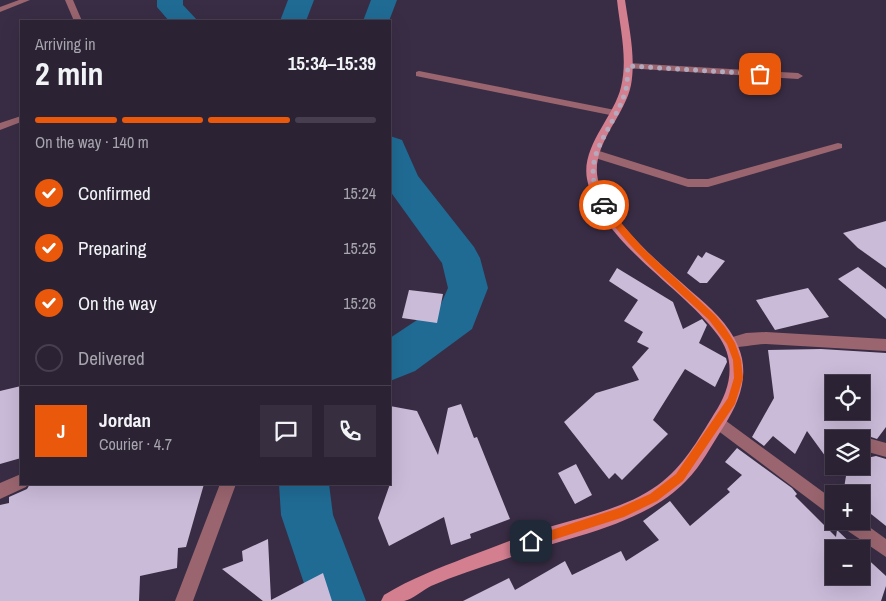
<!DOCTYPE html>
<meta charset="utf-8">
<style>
:root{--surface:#2b2234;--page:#372f40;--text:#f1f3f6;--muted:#a6a4ac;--line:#473f4f;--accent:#ea580c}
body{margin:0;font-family:"Archivo Narrow",sans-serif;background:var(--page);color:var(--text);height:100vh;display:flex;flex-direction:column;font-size:19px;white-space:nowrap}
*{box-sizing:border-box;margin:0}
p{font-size:16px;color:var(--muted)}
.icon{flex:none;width:28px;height:28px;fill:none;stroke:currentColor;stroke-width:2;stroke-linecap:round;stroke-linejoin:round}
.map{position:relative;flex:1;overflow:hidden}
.sheet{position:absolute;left:20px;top:20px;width:371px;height:465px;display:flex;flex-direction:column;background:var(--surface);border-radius:0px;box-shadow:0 5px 20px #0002,0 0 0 1px var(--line)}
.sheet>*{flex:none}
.fabs{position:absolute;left:825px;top:375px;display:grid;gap:10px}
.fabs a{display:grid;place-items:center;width:45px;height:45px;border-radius:0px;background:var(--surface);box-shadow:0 5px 20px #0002,0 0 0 1px var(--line);font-size:25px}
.pin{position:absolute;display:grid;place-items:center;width:42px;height:42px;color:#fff;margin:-21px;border-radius:10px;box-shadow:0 2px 8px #0006}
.courier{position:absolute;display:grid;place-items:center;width:50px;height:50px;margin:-25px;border:4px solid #ea580c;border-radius:50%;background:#fff;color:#222;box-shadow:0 1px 6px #0007}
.headline em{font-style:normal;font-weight:800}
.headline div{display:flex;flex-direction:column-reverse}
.headline{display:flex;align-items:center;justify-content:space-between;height:85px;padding:0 15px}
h1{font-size:32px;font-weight:800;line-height:38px}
.bar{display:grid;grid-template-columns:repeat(4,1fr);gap:8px 5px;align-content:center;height:60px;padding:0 15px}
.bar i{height:6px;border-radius:4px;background:var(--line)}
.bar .current{background:var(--accent)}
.bar p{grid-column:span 4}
.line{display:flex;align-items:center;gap:12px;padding:0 15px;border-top:1px solid var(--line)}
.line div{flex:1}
.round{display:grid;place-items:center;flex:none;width:52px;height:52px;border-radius:0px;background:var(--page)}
ol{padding:0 15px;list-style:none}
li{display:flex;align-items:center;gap:15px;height:55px}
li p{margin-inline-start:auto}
li .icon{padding:5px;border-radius:50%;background:var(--accent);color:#fff;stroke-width:4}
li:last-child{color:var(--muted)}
li i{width:28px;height:28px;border:2px solid var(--line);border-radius:50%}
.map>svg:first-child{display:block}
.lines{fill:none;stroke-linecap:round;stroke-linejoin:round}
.river{fill:#206b94;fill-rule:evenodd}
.building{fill:#cabbd9;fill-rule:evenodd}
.service{fill:#9a656f;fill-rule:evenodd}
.minor{fill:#9a656f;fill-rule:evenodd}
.tertiary{fill:#9a656f;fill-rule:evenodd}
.secondary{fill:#d47f90;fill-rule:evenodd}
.route{fill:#ea580c}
.done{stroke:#b3aabd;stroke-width:5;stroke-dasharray:0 9}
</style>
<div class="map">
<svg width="886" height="601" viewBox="0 0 886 601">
<rect width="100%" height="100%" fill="#392d45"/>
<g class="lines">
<!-- river -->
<path class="river" d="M157,0h26v5l15,16h-29l-12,-14z
M288,0h26l-8,21h-26z
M371,0h26l-8,21h-26z
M390,136l12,4 16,36 56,71 6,11 8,30 -16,41 -57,42 -25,10v-43l51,-34 7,-16 -6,-25 -52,-72z
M279,484h50l4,31 33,86h-56l-29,-86z"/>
</g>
<!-- building -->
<path class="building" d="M886,221v47l-28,-20 -15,-15z
M706,252l19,9 -18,22h-7l-13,-10 11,-18 4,3z
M858,267l28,22v30l-48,-40z
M617,268l56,34 10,27 19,-10 5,6 -8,18 27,15 1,4 -12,25 -30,-18 -32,51 15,14 -46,46 -7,-7 -6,6 -45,-57 32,-29 43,-13 -7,-13 17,-19 -12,-6 6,-10 -19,-11 14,-21 -29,-19z
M808,288l21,29 -54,13 -19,-30z
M409,290l34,4 -6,29 -35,-5z
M821,349l65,4v74l-9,12 -15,-5 -9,5h-19v27h27v-14l5,1 -4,6 14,-3 10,3v67l-25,-20v-12h-18l3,-18 -22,-11 7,-1 -24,-33 -12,23 -22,-18 -9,10 -12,-9 22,-39 -6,-48zM834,384h27v27h-27z
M21,386v72l-21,6v-73z
M461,404l13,34 3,-1 33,82 -40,15 1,4 -20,7 -7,-28 -55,29 -11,-28 12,-34v-78l27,5 21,44 10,-47z
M737,448l55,40 5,6 -2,2 41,41 1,-7 20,19h-23v27h27v-23l25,23v10l-5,15h-418l46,-23 6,12 50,-29 7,14 49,-24 5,10 33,-21 -16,-19 27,-20 20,25 40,-34 -3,-3 15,-14 -17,-13z
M576,464l16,31 -17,9 -17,-31z
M30,484h174l-18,63 -8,1 -1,20 -37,8 -1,25h-139v-96l9,-2v-6l18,-8z
M268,539l3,61 52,-27 9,28h-69l-41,-32 21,-8 -1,-10z"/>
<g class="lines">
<!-- service -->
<path class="service" d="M838,143l4,1v4l-134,39h-20l-96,-30 -1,-3 5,-4 92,29h20z"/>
<!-- minor -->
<path class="minor" d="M19,0h11l-30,12v-5z
M65,0h8l9,21h-8z
M628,63l170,10 5,3 -5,3 -173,-11v-4z
M419,71l196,39 5,3 -5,3 -199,-40v-4z
M21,116v6l-21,8v-7z
M766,332l120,7v12l-120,-7c-9,0 -34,5 -40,3l-2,-4 2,-4 20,-6z
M861,436l25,7v14l-25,-7v-11h-6z
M21,474v10h7l-2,3 -26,12v-16z
M220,484h16l-43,117h-18z"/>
<!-- tertiary -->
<path class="tertiary" d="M718,415l116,85v18l-121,-91 -2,-5 2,-5z
M840,521h21l25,18v18l-44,-30z"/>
<!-- secondary -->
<path class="secondary" d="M617,0h8c4,28 11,57 6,85 -6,31 -41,61 -33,95 11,43 62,83 94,112 18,15 37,32 46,54 12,28 2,55 -14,80 -12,18 -22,39 -38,55 -44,46 -125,57 -183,79 -24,8 -49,16 -72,26 -8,4 -18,13 -27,15 -7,0 -15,0 -23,0l3,-6c28,-17 53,-26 83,-38 27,-10 54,-21 82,-30 37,-11 77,-19 109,-42 25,-18 40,-45 56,-71 17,-25 23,-54 3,-80 -36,-48 -118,-93 -130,-155 -6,-33 27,-62 34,-92 7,-28 -1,-59 -4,-87z"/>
</g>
<!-- route -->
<path class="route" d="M602,203h5l8,13 29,33 71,66 10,12 10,16 6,17 2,18 -8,26 -52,77 -26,20 -33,16 -93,30 -4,-2 -2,-4 2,-3 92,-30 31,-14 26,-20 52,-76 6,-20 -1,-18 -6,-16 -18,-24c-37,-35 -82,-70 -109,-115z"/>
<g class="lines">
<!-- done -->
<path class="done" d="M604,205c-30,-47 10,-72 22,-116 2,-7 1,-16 2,-23l132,8"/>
</g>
</svg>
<div class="fabs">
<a><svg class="icon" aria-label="locate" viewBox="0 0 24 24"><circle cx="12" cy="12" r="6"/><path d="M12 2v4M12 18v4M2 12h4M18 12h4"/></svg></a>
<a><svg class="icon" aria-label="layers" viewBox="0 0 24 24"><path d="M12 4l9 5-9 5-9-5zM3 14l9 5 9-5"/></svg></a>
<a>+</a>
<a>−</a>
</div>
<div class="pin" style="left:760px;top:74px;background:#ea580c"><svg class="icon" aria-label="bag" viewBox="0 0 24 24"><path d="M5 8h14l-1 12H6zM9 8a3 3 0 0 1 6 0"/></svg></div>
<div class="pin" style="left:531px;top:541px;background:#1f2937"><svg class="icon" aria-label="home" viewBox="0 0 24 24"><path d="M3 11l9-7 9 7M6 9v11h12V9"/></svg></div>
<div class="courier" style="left:604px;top:205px"><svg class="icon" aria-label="car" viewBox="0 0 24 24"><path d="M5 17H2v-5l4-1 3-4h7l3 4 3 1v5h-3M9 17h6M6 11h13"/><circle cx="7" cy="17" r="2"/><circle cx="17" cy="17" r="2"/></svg></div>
<section class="sheet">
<div class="headline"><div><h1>2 min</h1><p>Arriving in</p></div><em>15:34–15:39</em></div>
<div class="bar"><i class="current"></i><i class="current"></i><i class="current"></i><i></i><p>On the way · 140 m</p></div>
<ol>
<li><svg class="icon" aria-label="check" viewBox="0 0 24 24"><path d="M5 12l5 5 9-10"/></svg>Confirmed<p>15:24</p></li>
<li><svg class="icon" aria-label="check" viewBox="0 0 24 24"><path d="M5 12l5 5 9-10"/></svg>Preparing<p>15:25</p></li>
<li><svg class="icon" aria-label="check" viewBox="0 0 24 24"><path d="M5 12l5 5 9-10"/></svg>On the way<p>15:26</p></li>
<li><i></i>Delivered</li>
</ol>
<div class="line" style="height:90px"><b class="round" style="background:var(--accent);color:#fff">J</b><div><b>Jordan</b><p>Courier · 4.7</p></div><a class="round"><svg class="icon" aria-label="chat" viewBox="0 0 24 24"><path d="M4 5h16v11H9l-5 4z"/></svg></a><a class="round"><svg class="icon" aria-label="phone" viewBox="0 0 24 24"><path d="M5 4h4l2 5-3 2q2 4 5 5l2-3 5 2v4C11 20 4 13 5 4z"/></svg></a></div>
</section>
</div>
